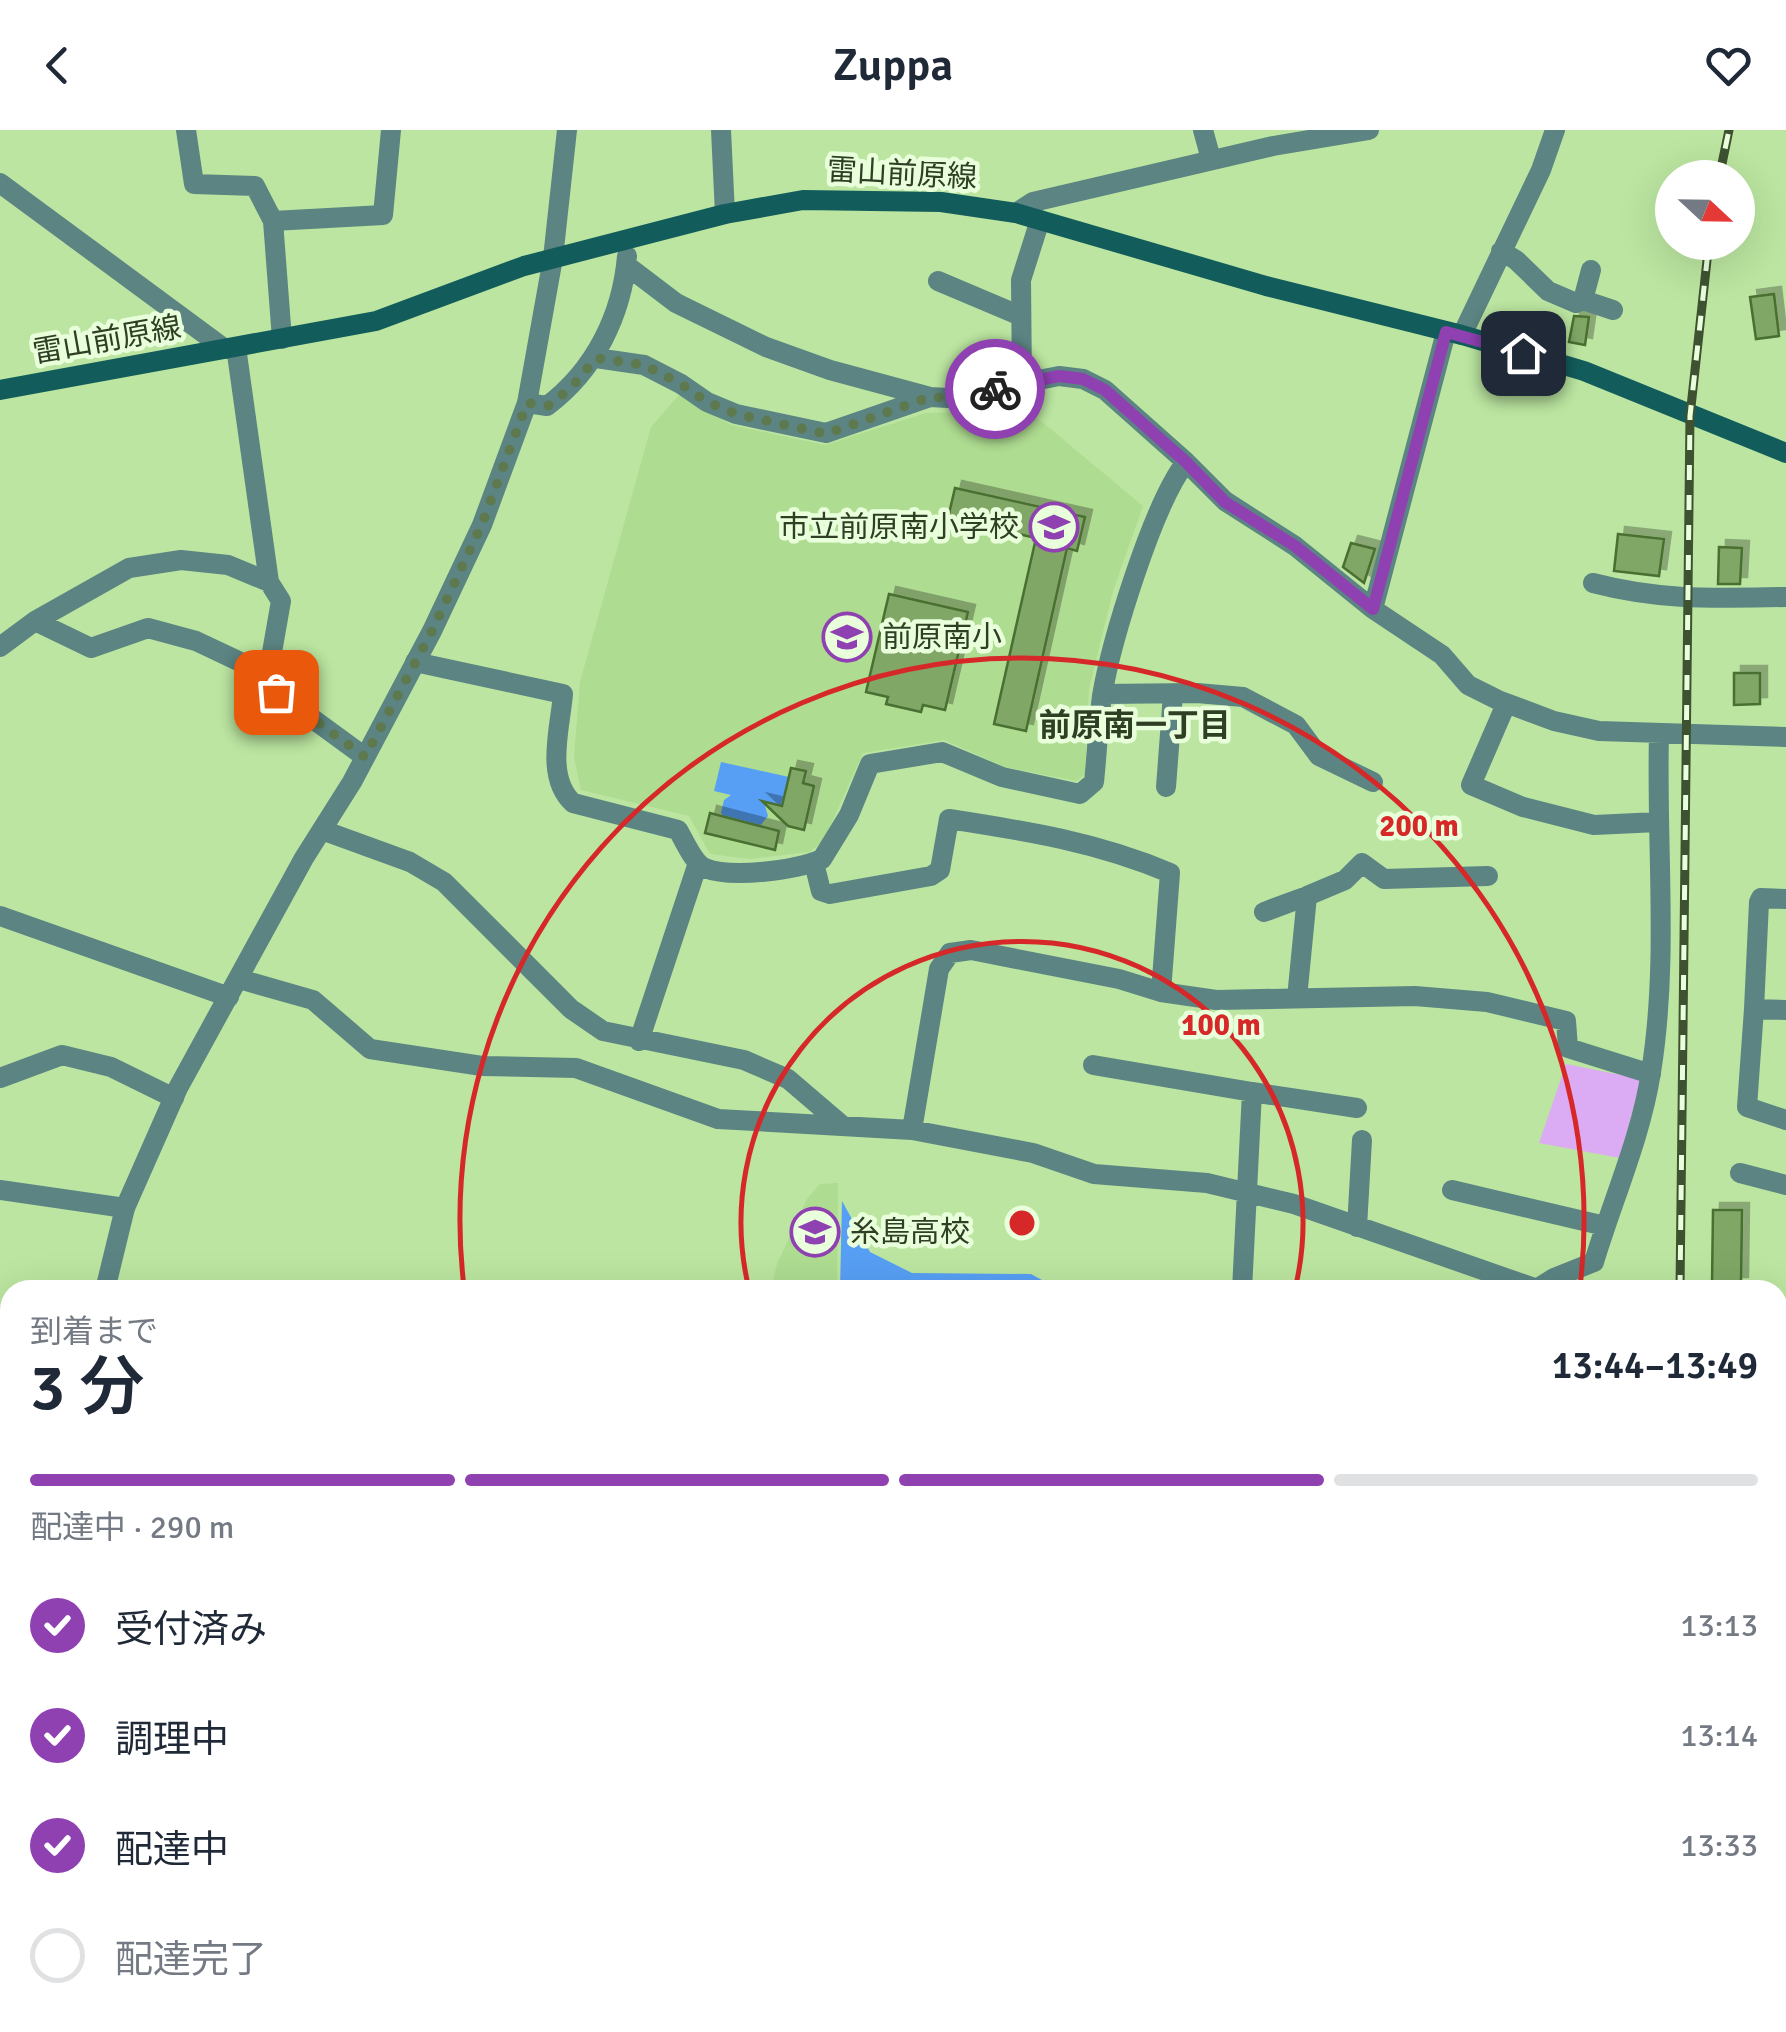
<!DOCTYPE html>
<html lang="ja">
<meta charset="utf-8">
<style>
:root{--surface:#fff;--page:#f6f6f7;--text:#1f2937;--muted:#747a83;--line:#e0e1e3;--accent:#8f41b2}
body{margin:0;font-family:Signika,"Noto Sans JP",sans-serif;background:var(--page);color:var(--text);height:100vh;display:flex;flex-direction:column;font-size:38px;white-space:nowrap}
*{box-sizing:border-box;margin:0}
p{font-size:32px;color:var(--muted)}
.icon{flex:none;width:55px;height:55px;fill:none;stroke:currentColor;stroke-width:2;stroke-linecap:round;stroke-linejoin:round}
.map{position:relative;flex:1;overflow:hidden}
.side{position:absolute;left:0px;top:1150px;width:1788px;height:752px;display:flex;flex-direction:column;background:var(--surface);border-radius:30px 30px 0 0;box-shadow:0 10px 40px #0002}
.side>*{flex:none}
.needle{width:65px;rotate:112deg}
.controls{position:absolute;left:1655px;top:30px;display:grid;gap:20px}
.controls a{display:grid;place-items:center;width:100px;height:100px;border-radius:50%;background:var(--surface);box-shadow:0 10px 40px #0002;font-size:50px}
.pin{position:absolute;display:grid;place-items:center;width:85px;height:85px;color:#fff;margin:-42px;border-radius:20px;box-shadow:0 5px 15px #0006}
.courier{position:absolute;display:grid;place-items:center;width:100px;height:100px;margin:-50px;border:8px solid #8f41b2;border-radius:50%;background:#fff;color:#222;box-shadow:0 2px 12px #0007}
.overview em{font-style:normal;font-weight:600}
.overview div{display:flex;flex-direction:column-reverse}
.overview{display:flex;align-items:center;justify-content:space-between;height:170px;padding:0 30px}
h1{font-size:65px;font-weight:600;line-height:75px}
.bar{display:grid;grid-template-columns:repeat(4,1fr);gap:15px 10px;align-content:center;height:120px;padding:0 30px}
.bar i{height:12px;border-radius:8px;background:var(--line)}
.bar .on{background:var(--accent)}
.bar p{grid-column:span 4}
ol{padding:0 30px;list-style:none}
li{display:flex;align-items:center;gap:30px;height:110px}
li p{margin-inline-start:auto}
li .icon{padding:10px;border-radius:50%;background:var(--accent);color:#fff;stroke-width:4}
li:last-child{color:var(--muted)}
li i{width:55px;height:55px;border:5px solid var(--line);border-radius:50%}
header{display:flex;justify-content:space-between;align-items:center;height:130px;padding:0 30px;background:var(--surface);font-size:45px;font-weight:600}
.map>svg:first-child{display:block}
.built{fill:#aedc91}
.green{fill:#dbabf4}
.water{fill:#579ff4}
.building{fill:#80a766;stroke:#4a6f30;stroke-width:2.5;filter:url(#shadow)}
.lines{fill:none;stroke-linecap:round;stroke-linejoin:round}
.minor{stroke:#5b8483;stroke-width:20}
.tertiary{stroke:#5b8483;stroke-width:20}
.secondary{stroke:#125d5c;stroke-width:20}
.rail-casing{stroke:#3e5231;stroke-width:9}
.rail{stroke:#e9ffdc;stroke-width:5;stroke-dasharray:15;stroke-linecap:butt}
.done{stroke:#5f794f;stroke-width:10;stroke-dasharray:0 18}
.route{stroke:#8f41b2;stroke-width:12}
.ring{fill:none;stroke:#d62828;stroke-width:5}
.labels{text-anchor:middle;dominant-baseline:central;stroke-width:9;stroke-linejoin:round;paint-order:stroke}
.street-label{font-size:30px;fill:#2e3f23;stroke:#e9ffdc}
.poi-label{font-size:30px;fill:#2e3f23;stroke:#e9ffdc;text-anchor:start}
.neighbourhood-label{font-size:32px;font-weight:bold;fill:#2e3f23;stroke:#e9ffdc}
.centre{fill:#d62828;stroke:#e9ffdc;stroke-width:5}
.ring-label{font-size:30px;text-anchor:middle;font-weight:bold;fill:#d62828;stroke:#e9ffdc;stroke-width:9;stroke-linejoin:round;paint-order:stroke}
</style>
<header><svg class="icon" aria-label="back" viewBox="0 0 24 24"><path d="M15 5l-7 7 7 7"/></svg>Zuppa<svg class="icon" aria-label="heart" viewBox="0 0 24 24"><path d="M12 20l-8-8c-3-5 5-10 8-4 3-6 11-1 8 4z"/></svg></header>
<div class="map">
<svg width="1786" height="1902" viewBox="0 0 1786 1902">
<defs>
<filter id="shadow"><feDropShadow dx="7" dy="-7" stdDeviation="0" flood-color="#0004"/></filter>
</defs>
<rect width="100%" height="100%" fill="#bbe5a0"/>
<!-- built -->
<path class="built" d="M680,264l51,31 94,20 101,-32 103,-2 114,95 -30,85 -24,98 -4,85 -8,7 -72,-14 -61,-27 -81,13 -40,89 -14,10 -59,7 -40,-5 -21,-38 -108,-26 -7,-33 6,-75 71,-255z
M838,1053l-1,107h-66l6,-26 30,-65 13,-15z"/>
<!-- green -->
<path class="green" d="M1566,934l75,15 -21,79 -81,-15z"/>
<!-- water -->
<path class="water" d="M721,632l68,15 -7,29 -18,-4 4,14 -8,10 -36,-9 -3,-4 3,-13 7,-5 -17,-4z
M842,1071l28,51 42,21 119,1 29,16h-220z"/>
<!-- building -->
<path class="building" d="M1774,164l5,42 -23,3 -6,-42z
M1574,186l15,1 -4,28 -16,-3z
M955,358l130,29 -8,34 -10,-3 -41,183 -32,-7 42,-186 -88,-20z
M1618,404l46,5 -5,37 -45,-5z
M1351,413l24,6 -11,34 -21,-16z
M1719,417l23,1 -2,36h-22z
M889,464l79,18 -23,98 -22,-5 -2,7 -35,-8 2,-7 -22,-5z
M1734,543h26v31l-26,1z
M791,638l15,3 -3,12 11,3 -10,44 -16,-4 -26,-25 20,5z
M710,683l69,18 -4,19 -70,-17z
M1713,1080h29l-1,74h-29z"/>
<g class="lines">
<!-- minor -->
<path class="minor" d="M186,0l8,54 61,2 18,35 9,118
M721,0l4,84
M1203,0l8,29
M0,53l225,166
M1016,83l17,-11 240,-56 96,-16
M273,91l110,-6 8,-85
M1501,121l15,9 32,31 28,12 7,-3 8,-30
M626,135l50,38 90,44 64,23 100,27
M938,151l83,35
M1583,170l30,10
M1462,205l79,-165 14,-40
M236,217l33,235
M596,228l48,7 37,19 26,18 29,12 90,19 104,-36 18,1 111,-22 24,3 22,11 81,72 39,39 70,45 78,63 69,46 26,30 30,15 56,21 45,10 187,6
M1022,255l-1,-105 19,-60
M527,273l20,3c48,-36 75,-91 80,-150
M1593,453c69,18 123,15 193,14
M1373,479l73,-277
M35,491l56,27 57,-20 48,13 72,34
M0,517l35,-26 94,-53 52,-8 47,5 41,17 12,19 -13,74 8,17 89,65
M415,532l148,32c-3,35 -18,83 10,109l105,27c6,10 16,34 27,38 27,11 91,2 117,-9l27,-44 21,-51 72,-12 60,25 78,17 14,-12c3,-28 4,-57 8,-86 9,-54 51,-192 84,-234
M1103,564l94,-1 46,4 53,28 23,31 54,26
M1506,574l-35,81 52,22 71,18 64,-3
M1166,657l7,-93
M322,700l88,32 34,20 127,127 32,22 141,29 44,19 55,47
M814,733l7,28 9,3 101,-18 9,-6 9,-51c78,12 148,23 221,54l-9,119
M1307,766l38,-16 17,-17 22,16 104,-3
M1786,769l-25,-1 -2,4 -5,107 32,1
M1264,782l43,-16 -10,102
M0,786l229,81
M239,849l74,21 57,49 112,17 94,2 142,51 194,11 121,23 61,21 113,9 87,21 243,85
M1754,879l-7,98 39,13
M639,911l59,-178
M1093,935l159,27 -10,198
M0,948l62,-23 49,12 63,31
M1252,962l105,16
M912,1000l27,-161 11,-16 21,-3 148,29 42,13 55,8 199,-4 72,6 79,19 2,27 83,26
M1740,1043l46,12
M0,1060l125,18
M1452,1060l153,36
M1357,1097l5,-87
M1535,1160l19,-12 40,-16c19,-63 47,-125 57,-190 18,-111 5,-225 8,-337
M1778,1220l8,1
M0,1349l10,2
M1778,1369l8,-1
M0,1422l10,1
M0,1564h10
M0,1662l10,1
M1778,1737h8
M101,1892l7,10
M220,1892l5,10
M325,1892l3,10
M433,1892l5,10
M979,1892v10
M5,1902l51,-10
M582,1902v-10
M1408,1902v-10
M1565,1902v-10"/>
<!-- tertiary -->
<path class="tertiary" d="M105,1160l20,-82 53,-120 126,-230 48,-76 80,-151 50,-106 45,-122 26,-145 14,-128
M0,1484l10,-23"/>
<!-- secondary -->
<path class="secondary" d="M0,260l376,-69 148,-55 201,-52 78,-14 138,2 75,11 250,73 196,49 122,36 202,82"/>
<!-- rail casing -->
<g class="rail-casing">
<path id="rail" d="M1719,48l10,-48
M1680,1160l10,-874 19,-174
M1662,1892v10"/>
</g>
<!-- rail -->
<use href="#rail" class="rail"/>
</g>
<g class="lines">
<!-- done -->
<path class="done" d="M276,562l89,65 67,-126 50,-107 45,-121 21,3 24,-19 24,-29 48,7 37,19 26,18 29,12 90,20 104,-37 18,1 47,-9"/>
<!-- route -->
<path class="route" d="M995,259l64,-13 24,3 22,11 81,72 39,40 70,44 78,63 73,-277 77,21"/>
</g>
<!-- distance rings -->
<g class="ring">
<path d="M749 1159A281 281 0 1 1 1295 1159"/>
<path d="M464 1157A562 562 0 1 1 1580 1157"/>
</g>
<!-- icons -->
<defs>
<g id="school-ring" transform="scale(2.5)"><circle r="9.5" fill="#e9ffdc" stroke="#8f41b2" stroke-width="1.5"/><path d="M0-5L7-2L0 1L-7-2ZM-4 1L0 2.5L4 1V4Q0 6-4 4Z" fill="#8f41b2"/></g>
</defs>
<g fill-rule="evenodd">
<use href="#school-ring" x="1054" y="397"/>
<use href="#school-ring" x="847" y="507"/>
<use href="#school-ring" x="815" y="1102"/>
</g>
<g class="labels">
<!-- street labels -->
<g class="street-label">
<text transform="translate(902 44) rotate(3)">雷山前原線</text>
<text transform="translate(107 210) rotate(-10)">雷山前原線</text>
</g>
<!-- poi labels -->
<g class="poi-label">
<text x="1019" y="397" text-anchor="end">市立前原南小学校</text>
<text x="882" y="507">前原南小</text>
<text x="850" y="1102">糸島高校</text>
</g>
<!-- neighbourhood labels -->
<g class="neighbourhood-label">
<text x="1135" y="595">前原南一丁目</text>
</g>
</g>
<circle cx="1022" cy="1093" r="15" class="centre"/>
<g class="ring-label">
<text x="1419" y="706">200 m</text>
<text x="1221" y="905">100 m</text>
</g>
</svg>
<div class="controls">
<a><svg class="needle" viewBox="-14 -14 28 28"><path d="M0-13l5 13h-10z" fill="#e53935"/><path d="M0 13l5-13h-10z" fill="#747a83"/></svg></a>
</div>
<div class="pin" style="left:276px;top:562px;background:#ea580c"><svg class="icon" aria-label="bag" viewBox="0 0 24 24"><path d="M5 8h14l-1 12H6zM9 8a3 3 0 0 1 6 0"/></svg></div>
<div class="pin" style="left:1523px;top:223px;background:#1f2937"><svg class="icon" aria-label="home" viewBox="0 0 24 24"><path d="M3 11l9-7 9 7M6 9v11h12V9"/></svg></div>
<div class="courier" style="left:995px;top:259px"><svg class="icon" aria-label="bike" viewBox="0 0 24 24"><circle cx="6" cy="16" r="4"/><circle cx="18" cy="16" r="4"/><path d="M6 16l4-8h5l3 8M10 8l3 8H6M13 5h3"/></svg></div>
<section class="side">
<div class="overview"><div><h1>3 分</h1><p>到着まで</p></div><em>13:44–13:49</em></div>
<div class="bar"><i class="on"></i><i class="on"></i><i class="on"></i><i></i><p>配達中 · 290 m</p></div>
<ol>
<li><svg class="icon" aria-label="check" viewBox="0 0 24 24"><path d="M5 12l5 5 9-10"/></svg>受付済み<p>13:13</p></li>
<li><svg class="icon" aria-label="check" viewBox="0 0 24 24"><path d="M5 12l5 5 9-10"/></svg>調理中<p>13:14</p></li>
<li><svg class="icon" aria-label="check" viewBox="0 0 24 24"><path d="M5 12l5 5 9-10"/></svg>配達中<p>13:33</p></li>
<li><i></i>配達完了</li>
</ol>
</section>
</div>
